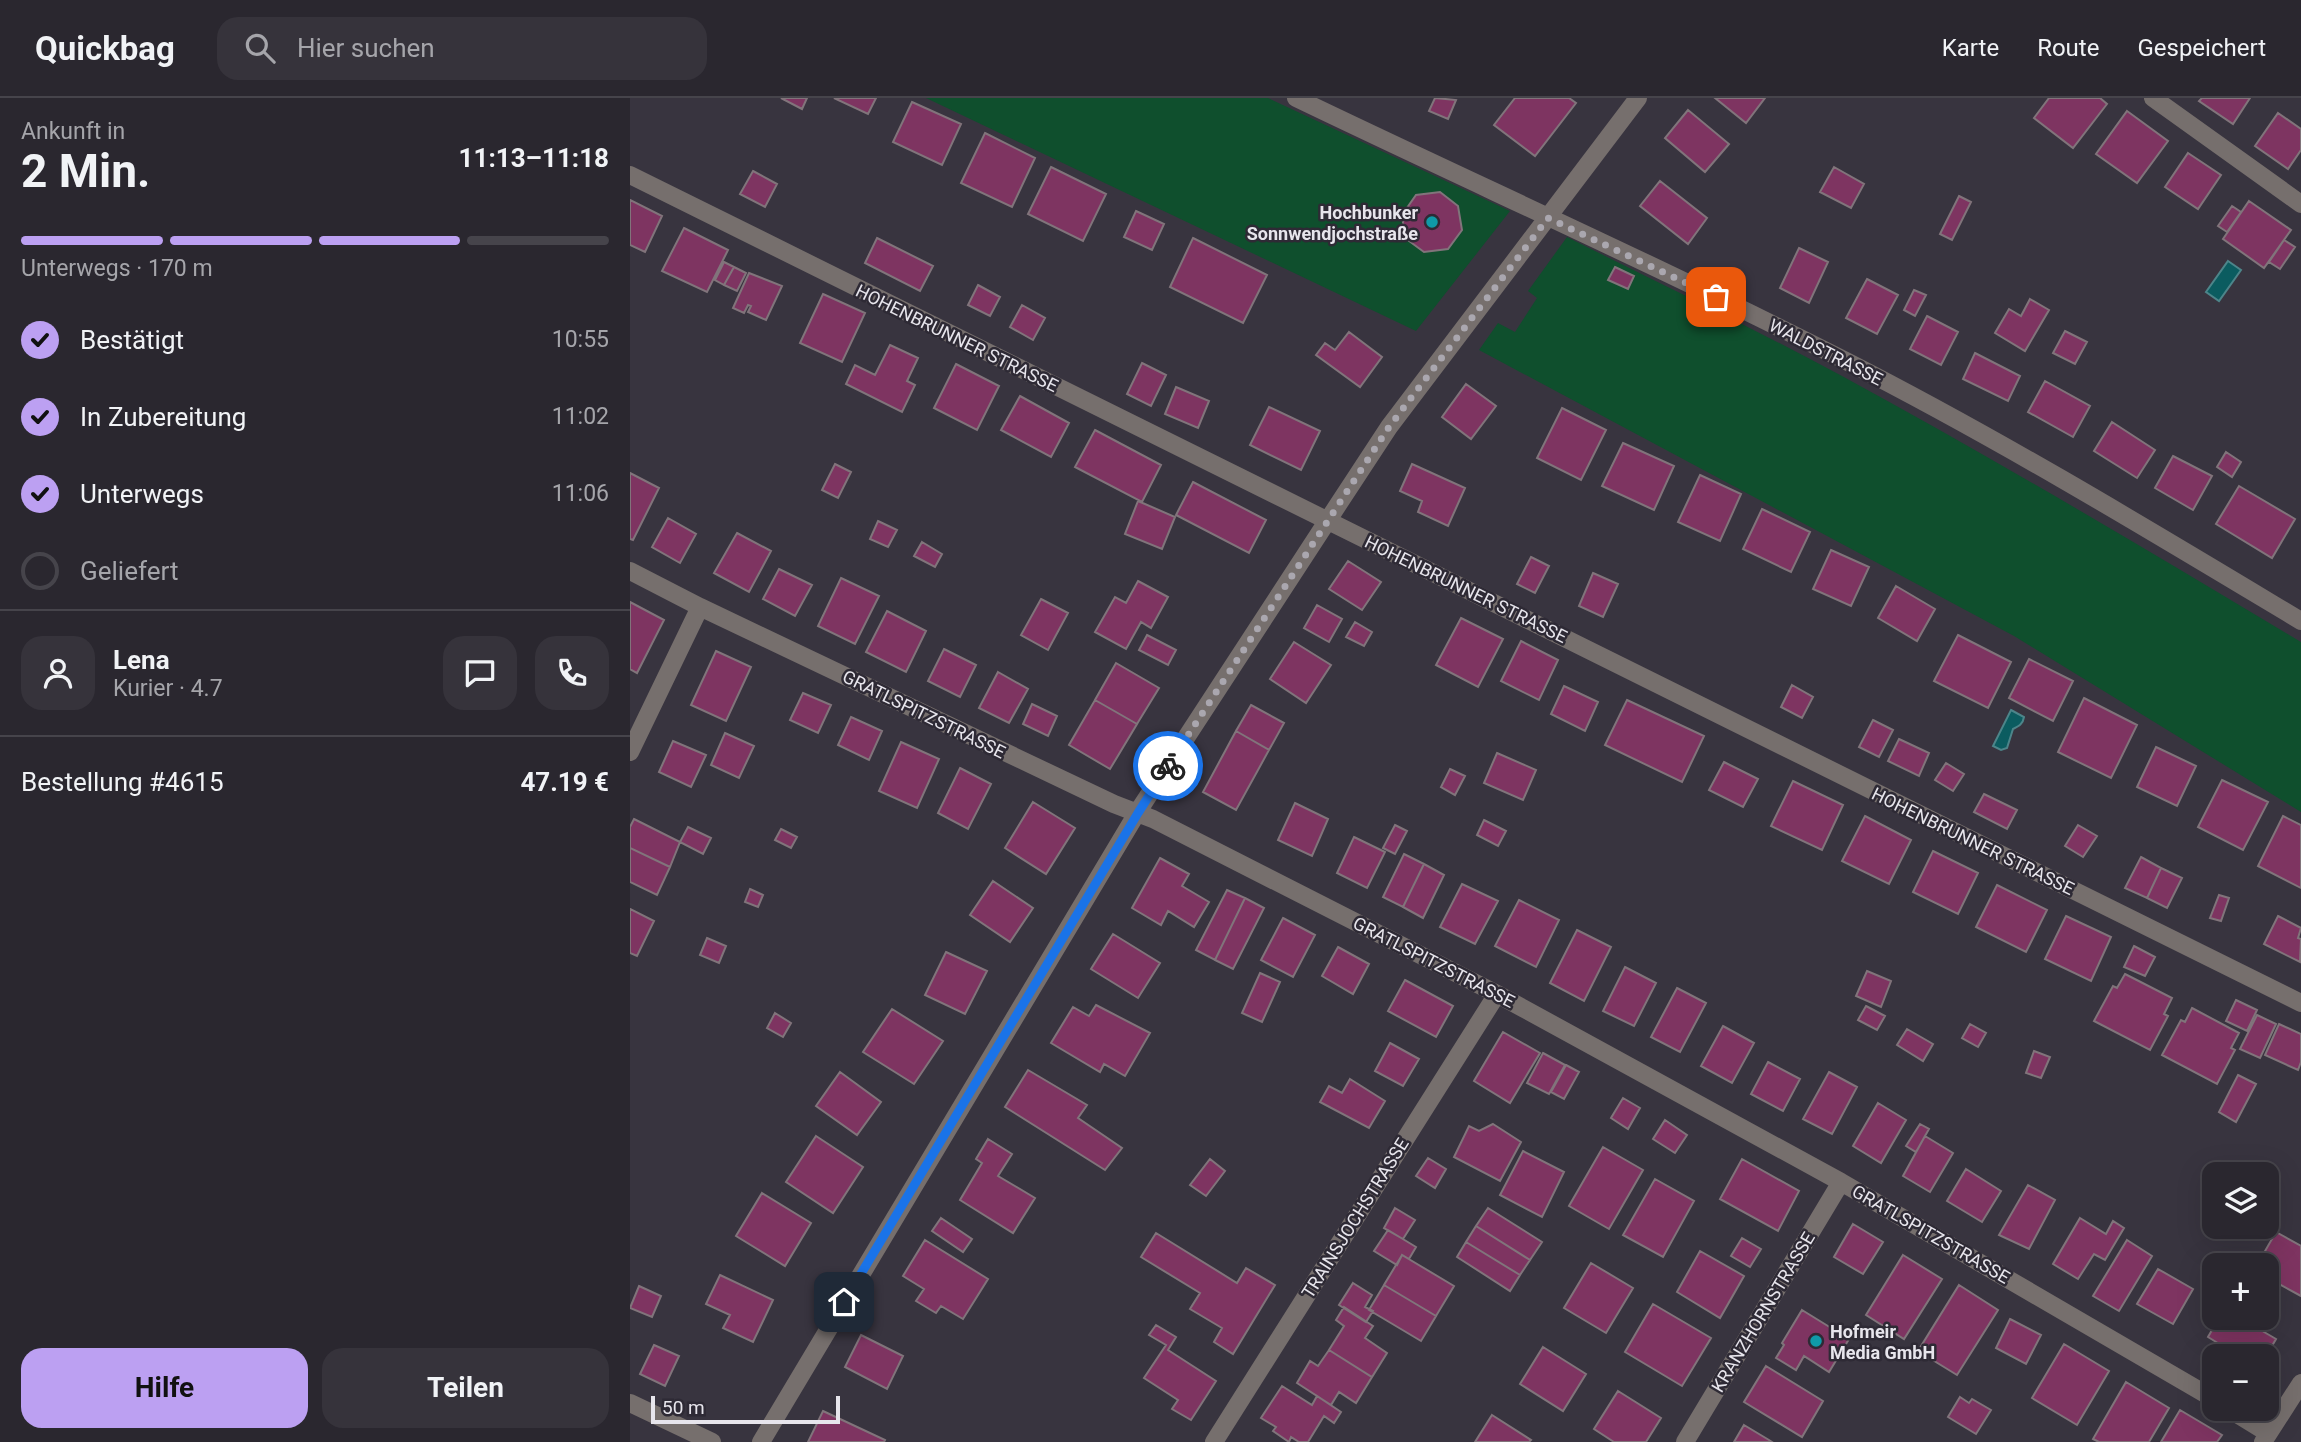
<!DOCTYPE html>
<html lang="de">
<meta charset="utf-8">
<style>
:root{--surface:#2a272f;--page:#36333b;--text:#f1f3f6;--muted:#a5a5aa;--line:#46444b;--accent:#bca0f2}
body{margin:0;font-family:Roboto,sans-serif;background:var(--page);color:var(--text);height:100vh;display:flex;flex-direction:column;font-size:26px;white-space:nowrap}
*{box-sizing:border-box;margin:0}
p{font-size:23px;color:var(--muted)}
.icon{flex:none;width:38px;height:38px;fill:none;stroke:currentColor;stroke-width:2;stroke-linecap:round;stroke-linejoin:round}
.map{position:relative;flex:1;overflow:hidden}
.sheet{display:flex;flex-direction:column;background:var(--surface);width:630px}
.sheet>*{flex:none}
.tools{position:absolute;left:1572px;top:1064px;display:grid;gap:14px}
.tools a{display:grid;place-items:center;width:77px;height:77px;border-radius:14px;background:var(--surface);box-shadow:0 7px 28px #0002,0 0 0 2px var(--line);font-size:35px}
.scale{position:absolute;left:21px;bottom:18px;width:189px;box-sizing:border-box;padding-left:7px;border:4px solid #e7e5ec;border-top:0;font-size:19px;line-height:24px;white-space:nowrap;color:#e7e5ec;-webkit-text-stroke:5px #2e2a35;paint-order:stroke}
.pin{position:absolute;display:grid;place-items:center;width:60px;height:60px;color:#fff;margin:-30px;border-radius:14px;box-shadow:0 4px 10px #0006}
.courier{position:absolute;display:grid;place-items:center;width:70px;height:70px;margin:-35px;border:5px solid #1a73e8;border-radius:50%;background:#fff;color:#222;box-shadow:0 2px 9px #0007}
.overview em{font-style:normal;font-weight:700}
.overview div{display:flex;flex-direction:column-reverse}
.overview{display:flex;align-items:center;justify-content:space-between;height:119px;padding:0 21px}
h1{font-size:46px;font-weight:700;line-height:52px}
.bar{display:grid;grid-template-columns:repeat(4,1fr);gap:10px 7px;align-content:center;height:84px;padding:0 21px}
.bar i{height:9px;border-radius:5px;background:var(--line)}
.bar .selected{background:var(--accent)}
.bar p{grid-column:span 4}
.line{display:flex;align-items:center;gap:18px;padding:0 21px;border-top:2px solid var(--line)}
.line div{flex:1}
.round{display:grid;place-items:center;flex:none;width:74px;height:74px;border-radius:21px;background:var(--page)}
ol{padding:0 21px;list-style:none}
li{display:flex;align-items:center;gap:21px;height:77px}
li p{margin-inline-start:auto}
li .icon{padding:7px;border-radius:50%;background:var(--accent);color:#111;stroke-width:4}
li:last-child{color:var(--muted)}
li i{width:38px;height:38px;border:4px solid var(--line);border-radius:50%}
.action{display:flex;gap:14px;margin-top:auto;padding:14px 21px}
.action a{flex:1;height:80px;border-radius:21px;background:var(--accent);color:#111;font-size:28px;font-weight:700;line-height:80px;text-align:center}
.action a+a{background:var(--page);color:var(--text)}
header{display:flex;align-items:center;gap:42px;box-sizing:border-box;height:98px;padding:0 35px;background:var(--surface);border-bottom:2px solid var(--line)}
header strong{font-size:33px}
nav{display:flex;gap:38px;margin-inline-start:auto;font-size:24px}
.search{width:490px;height:63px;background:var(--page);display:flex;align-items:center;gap:18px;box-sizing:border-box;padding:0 24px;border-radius:21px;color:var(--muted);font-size:26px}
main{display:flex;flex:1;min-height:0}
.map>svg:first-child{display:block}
.green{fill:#0f4f2d}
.water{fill:#0b5c60;stroke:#4d858a;stroke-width:2}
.building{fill:#7e3461;stroke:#81747b;stroke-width:2}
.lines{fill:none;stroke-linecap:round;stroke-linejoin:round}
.minor{stroke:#766f6d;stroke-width:18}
.done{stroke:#aaa7af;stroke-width:7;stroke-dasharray:0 12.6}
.route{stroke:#1a73e8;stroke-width:9}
.culture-dot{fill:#0f9aa8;stroke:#2e2a35;stroke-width:2.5}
.labels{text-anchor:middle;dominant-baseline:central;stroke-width:5;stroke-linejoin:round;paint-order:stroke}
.poi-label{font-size:18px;font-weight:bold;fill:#e7e5ec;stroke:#2e2a35;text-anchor:end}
.street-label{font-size:18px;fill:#e7e5ec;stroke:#2e2a35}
</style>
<header>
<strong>Quickbag</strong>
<div class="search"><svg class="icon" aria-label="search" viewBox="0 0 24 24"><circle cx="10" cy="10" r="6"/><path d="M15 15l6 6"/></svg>Hier suchen</div>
<nav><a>Karte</a><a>Route</a><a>Gespeichert</a></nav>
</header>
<main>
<section class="sheet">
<div class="overview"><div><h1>2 Min.</h1><p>Ankunft in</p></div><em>11:13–11:18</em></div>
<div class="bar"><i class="selected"></i><i class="selected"></i><i class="selected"></i><i></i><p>Unterwegs · 170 m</p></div>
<ol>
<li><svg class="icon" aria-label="check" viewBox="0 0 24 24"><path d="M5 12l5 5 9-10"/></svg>Bestätigt<p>10:55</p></li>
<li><svg class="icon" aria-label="check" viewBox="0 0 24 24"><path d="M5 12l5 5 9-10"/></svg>In Zubereitung<p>11:02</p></li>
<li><svg class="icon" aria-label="check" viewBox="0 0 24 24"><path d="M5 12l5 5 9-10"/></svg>Unterwegs<p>11:06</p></li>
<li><i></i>Geliefert</li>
</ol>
<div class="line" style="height:126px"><a class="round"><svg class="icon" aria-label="person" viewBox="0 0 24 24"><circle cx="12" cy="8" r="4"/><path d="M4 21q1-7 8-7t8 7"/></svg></a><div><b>Lena</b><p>Kurier · 4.7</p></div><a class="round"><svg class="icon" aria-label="chat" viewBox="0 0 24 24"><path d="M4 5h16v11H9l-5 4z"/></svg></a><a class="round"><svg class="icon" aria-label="phone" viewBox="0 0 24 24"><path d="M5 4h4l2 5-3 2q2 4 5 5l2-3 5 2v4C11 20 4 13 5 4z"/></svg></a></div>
<div class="line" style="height:91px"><div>Bestellung #4615</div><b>47.19 €</b></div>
<div class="action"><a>Hilfe</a><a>Teilen</a></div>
</section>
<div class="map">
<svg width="1671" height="1344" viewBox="0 0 1671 1344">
<rect width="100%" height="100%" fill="#38343f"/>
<!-- green -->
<path class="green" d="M296,0h342l242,113 -94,120z
M937,139c92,46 184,90 275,139 155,84 307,175 459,266v170l-287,-176 -535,-286 19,-27 17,9 22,-34 -9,-7z"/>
<!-- water -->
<path class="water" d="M1598,163l13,9 -22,31 -13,-9z
M1381,612l13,7c-1,7 -5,9 -11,12l-6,19 -6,2 -8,-4z"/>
<!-- building -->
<path class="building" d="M151,0h26l-5,11z
M204,0h42l-8,16z
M805,0l21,2 -8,19 -19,-8z
M885,0h54l7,5 -41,53 -41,-31z
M1085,0h50l-19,25z
M1419,0h51l7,6 -34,44 -39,-30z
M1572,0h48l-17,26 -34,-23z
M282,4l49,22 -19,41 -49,-23z
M1058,12l41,34 -24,28 -40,-34z
M1497,13l41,30 -31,42 -41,-29z
M1648,15l23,16v21l-13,19 -33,-23z
M355,35l50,25 -23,49 -51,-24z
M1558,55l33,22 -23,34 -33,-22z
M421,69l55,27 -23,47 -55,-27z
M1204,69l30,17 -13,24 -31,-16z
M123,73l24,13 -12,23 -25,-13z
M1030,83l47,37 -19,26 -48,-38z
M810,94l18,14 4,24 -14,19 -24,3 -19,-14 -3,-23 14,-20z
M1329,98l12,6 -19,38 -12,-6z
M0,102l32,16 -17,36 -15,-7z
M1619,103l42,29 -27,38 -41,-29z
M1602,108l9,6 -14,20 -9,-6z
M506,113l28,13 -12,26 -28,-13z
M54,130l44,22 -21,42 -45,-21z
M247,140l56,28 -13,25 -55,-28z
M563,140l74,37 -24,48 -73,-36z
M1654,142l11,7 -15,22 -11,-7z
M1169,150l29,14 -19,41 -29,-15z
M94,164l10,5 -10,18 -9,-5z
M104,169l12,6 -9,18 -13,-6z
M985,169l19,9 -6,13 -20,-9z
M119,175l33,13 -16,34 -18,-8 3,-6 -3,-1 -4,8 -11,-5z
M1237,181l31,16 -21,39 -31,-16z
M348,187l22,12 -10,19 -22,-11z
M1284,192l12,5 -11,21 -11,-6z
M193,196l42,19 -23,49 -42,-19z
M1400,201l19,11 -24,41 -30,-18 14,-24 12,7z
M392,207l23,13 -12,22 -23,-13z
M1297,218l31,16 -17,33 -31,-16z
M1435,233l22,11 -12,22 -22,-11z
M719,234l33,25 -22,30 -44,-32 9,-12 10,7z
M260,247l28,13 -11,23 8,4 -13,27 -56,-28 9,-19 20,10z
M1345,255l45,23 -12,25 -45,-22z
M512,265l24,12 -15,31 -24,-12z
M326,266l43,22 -22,44 -43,-22z
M1415,283l45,25 -17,31 -45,-25z
M836,286l30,22 -25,33 -29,-22z
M546,289l33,14 -11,27 -33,-14z
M390,298l49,27 -18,34 -50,-27z
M639,309l51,24 -19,39 -51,-25z
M932,310l44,22 -25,50 -44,-22z
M1482,324l43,28 -18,28 -43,-27z
M465,332l66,35 -19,37 -67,-35z
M993,345l51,23 -20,44 -52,-24z
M1596,354l15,10 -9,15 -15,-10z
M1543,358l39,20 -19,34 -38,-22z
M205,366l16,8 -13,26 -16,-8z
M782,366l53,24 -17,38 -30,-14 4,-11 -22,-10z
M0,375l29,15 -26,52 -3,-1z
M1070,377l41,19 -21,47 -42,-19z
M563,384l73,38 -17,33 -73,-38z
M1609,388l56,33 -23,39 -56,-34z
M508,403l37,16 -13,32 -37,-15z
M1132,411l48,23 -19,40 -48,-23z
M38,420l28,16 -16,29 -28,-16z
M248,423l19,9 -9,17 -18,-8z
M107,435l34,18 -22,41 -35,-19z
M292,444l20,12 -7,13 -21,-11z
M1201,452l38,17 -18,39 -38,-17z
M901,459l18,9 -14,27 -18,-9z
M718,463l33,21 -19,28 -33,-21z
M149,471l33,16 -17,31 -32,-17z
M963,475l25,11 -15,33 -24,-11z
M211,480l38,18 -24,48 -37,-18z
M508,483l30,16 -17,31 -10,-6 -15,27 -31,-17 20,-35 11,6z
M1266,488l39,23 -18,32 -39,-23z
M411,501l27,14 -20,37 -27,-15z
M0,504l34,18 -27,53 -7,-4z
M687,507l25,14 -13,23 -25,-14z
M257,513l39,20 -20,41 -40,-20z
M831,520l42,21 -25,48 -42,-22z
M725,524l17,10 -8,14 -18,-9z
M517,537l29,15 -8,15 -29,-15z
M1328,537l53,27 -23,46 -54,-27z
M891,543l37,19 -19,40 -38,-19z
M664,544l37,23 -25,38 -36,-24z
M314,551l32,16 -16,32 -32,-16z
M86,553l35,16 -25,54 -35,-16z
M1399,561l44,22 -20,40 -44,-23z
M486,565l43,25 -22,36 -42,-24z
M368,574l30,17 -19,34 -30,-15z
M1162,587l21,12 -11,21 -21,-11z
M934,588l34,16 -13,29 -34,-17z
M173,595l28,12 -13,28 -28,-13z
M1454,600l53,27 -26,53 -53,-26z
M465,602l42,24 -27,45 -41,-24z
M997,602l77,36 -22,46 -77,-37z
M402,606l25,12 -9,20 -25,-12z
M621,607l33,18 -15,27 -33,-19z
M221,619l31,14 -13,29 -31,-15z
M1243,622l20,10 -14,27 -20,-10z
M606,633l33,19 -33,60 -33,-18z
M95,635l29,13 -15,32 -28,-13z
M1269,641l30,14 -10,23 -31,-15z
M43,643l33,14 -15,32 -32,-15z
M271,644l38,17 -22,49 -38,-17z
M1526,649l40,19 -19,40 -40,-19z
M867,655l39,17 -13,30 -39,-17z
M1094,664l34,17 -15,28 -34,-17z
M1316,665l18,11 -11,17 -18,-11z
M330,670l31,16 -23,45 -30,-16z
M820,671l15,7 -10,19 -14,-8z
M1592,682l46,22 -25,48 -45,-23z
M1163,683l50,24 -21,45 -51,-24z
M1354,696l33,16 -10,19 -33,-17z
M403,704l42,26 -29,46 -41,-26z
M665,705l33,16 -16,37 -34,-16z
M1235,718l46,24 -22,44 -47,-23z
M1653,718l18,9v63l-43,-22z
M4,721l46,23 -10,25 -40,-19v-21z
M854,722l22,11 -8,15 -21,-11z
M765,727l12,6 -12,23 -12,-6z
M1448,727l19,11 -14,21 -18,-11z
M58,729l23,11 -8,16 -23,-12z
M151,731l16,8 -6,11 -16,-8z
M724,739l31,15 -18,36 -30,-15z
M0,750l40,19 -13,28 -27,-13z
M1303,753l45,22 -20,41 -45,-22z
M774,756l20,10 -21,43 -20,-10z
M1511,759l20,11 -14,30 -22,-10z
M530,760l29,16 -7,12 27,16 -15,25 -26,-16 -7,14 -29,-17z
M794,766l20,11 -21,43 -20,-11z
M1531,770l21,10 -15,30 -20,-10z
M363,783l40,27 -23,34 -40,-27z
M832,786l36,17 -23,43 -35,-17z
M1367,787l50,25 -21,42 -50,-25z
M120,791l13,6 -5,12 -13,-5z
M597,792l18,8 -30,62 -19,-10z
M1589,797l10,3 -8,23 -11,-3z
M615,800l19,10 -31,61 -18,-9z
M889,802l40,20 -23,47 -41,-21z
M0,811l24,12 -17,35 -7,-3z
M1436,818l45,21 -20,44 -46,-22z
M1648,818l23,12 -3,10 3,1 -1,23 -36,-18z
M653,820l32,17 -22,42 -32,-17z
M947,832l34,17 -27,54 -34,-18z
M483,836l47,29 -22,35 -47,-29z
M77,840l19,8 -7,17 -19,-8z
M1504,848l21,11 -10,19 -21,-9z
M708,849l31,17 -16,30 -31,-18z
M316,854l41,19 -22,43 -40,-19z
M995,869l31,16 -22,43 -31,-15z
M1237,873l24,10 -10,26 -25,-11z
M630,875l20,9 -18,40 -20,-9z
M1495,876l47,24 -8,16 4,2 -18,34 -56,-29 19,-35 4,2z
M775,882l48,26 -17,31 -48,-26z
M1047,890l29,15 -26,49 -29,-15z
M1606,902l21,10 -10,21 -21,-10z
M466,907l54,28 -25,43 -21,-12 -4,8 -49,-29 22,-36 16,9z
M1236,908l19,10 -8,14 -19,-10z
M1562,910l47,25 -8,15 4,2 -18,34 -55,-29 19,-35 4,2z
M262,911l51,32 -29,43 -51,-32z
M145,915l16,10 -8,14 -16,-9z
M1627,917l19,9 -16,34 -20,-9z
M1340,926l16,9 -8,14 -16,-9z
M1649,926l22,10v28l-3,8 -33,-15z
M1093,928l31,17 -22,40 -31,-17z
M1277,931l26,15 -10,17 -26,-16z
M873,934l37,21 -30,50 -36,-22z
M760,945l29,16 -16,27 -28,-15z
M1404,953l16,6 -9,21 -15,-5z
M913,955l22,12 -16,29 -22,-11z
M1138,964l32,17 -17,32 -32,-17z
M936,967l13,7 -15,27 -13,-7z
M398,972l59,35 -9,13 44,30 -17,22 -100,-63z
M210,974l41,30 -24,33 -41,-29z
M1199,974l28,15 -25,47 -29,-15z
M1608,977l18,9 -20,38 -17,-10z
M720,981l35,22 -16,27 -49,-26 9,-16 13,7z
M993,1000l17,10 -12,21 -17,-11z
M1248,1005l28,17 -25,43 -28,-17z
M1035,1022l22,15 -12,18 -22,-14z
M863,1026l28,18 -21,39 -46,-24 15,-31 10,5z
M1290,1026l9,5 -13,23 -10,-6z
M186,1038l47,31 -30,46 -47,-31z
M1295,1038l28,17 -23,39 -27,-16z
M358,1041l24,15 -14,22 37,22 -22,35 -53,-33 22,-37 -6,-4z
M973,1049l40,23 -34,59 -40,-23z
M893,1053l41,21 -22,45 -42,-22z
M798,1060l18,11 -11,19 -19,-12z
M580,1061l15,12 -19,25 -16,-11z
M1112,1061l57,32 -21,40 -58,-32z
M1336,1071l35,22 -19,31 -35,-21z
M1025,1081l39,22 -31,56 -40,-22z
M1398,1087l27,15 -26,49 -30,-14z
M132,1095l49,30 -26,43 -49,-30z
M765,1110l20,12 -12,19 -19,-11z
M858,1110l54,34 -12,18 -54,-34z
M311,1120l31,21 -9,13 -31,-21z
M1450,1120l26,16 7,-13 11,7 -19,32 -11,-6 -16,25 -25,-15z
M1223,1126l30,18 -20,32 -29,-17z
M846,1128l54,34 -10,15 -54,-33z
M758,1132l28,17 -7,12 -7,-4 -5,10 -23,-14z
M1646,1134l25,14v50l-35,-19v-12h-9z
M526,1135l81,50 9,-15 29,17 -42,69 -19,-12 8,-14 -32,-19 10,-16 -59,-36z
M1112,1140l19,11 -11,18 -19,-11z
M295,1142l63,39 -25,40 -22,-13 -5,7 -20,-12 8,-12 -21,-13z
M1497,1142l25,16 -33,55 -26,-15z
M836,1144l54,33 -10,16 -53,-34z
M1070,1153l44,25 -24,42 -43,-26z
M772,1157l52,31 -18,30 -52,-31z
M1273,1157l39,24 -38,60 -38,-24z
M961,1165l42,25 -27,45 -42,-25z
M1528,1171l35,20 -20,35 -36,-20z
M90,1177l53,25 -20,42 -30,-14 7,-13 -24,-11z
M723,1185l19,12 -7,12 8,4 -7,11 -27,-17z
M754,1187l52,31 -15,25 -52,-31z
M1329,1187l39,25 -41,65 -39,-24z
M9,1188l22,10 -9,21 -22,-9z
M1023,1206l58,34 -29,48 -57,-34z
M714,1209l29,19 -8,12 22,15 -15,24 -43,-27 15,-24 -8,-6z
M1172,1212l47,29 -20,33 -25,-16 -8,14 -20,-12 8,-13 -2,-2z
M1589,1220h21l36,21 -10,17h-27l-31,-19z
M1380,1221l31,16 -15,29 -30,-16z
M526,1227l20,12 -8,13 48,31 -25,39 -19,-11 6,-9 -34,-22 22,-33 -17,-10z
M231,1237l42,21 -16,33 -42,-22z
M1434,1246l45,27 -32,54 -45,-27z
M24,1247l25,11 -14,30 -25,-12z
M913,1249l43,27 -23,37 -43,-27z
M699,1252l43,27 -16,26 -17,-11 -8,13 -34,-22 13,-22 8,5z
M1136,1268l57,35 -21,36 -58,-35z
M1496,1284l43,26 -20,34h-50l-6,-3z
M652,1288l30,19 5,-9 24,16 -7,11 -10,-7 -16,26h-9l-8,-5 -2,5 -16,-11 3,-4 -15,-9z
M988,1293l43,27 -15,24h-32l-20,-13z
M1330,1299l9,6 3,-4 19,11 -15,24 -28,-17z
M1550,1312l42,25 -5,7h-56z
M193,1313l62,29 -1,2h-76z
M862,1317l39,25 -2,2h-54z
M1114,1327l25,15 3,2h-38z"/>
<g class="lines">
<!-- minor -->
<path class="minor" d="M666,0c183,88 369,171 550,263 155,79 305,170 455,260
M1523,0l148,106
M0,77l1671,828
M0,473l70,36 414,197 39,15 344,175 344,188 373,217
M0,654l70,-145
M0,1305l82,39
M1599,1311l39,24
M131,1344l376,-629 191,-293 61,-93 249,-329
M584,1344l283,-448
M1055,1344l156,-260
M1633,1344l38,-59"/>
</g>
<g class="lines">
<!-- done -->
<path class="done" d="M538,668l221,-339 159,-209 168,79"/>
<!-- route -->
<path class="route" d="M214,1204l294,-489 30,-47"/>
</g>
<!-- markers -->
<g class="culture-dot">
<circle cx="802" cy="124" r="7"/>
<circle cx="1186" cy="1243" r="7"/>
</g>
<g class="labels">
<!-- poi labels -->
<g class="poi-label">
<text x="788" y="114">Hochbunker<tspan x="788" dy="21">Sonnwendjochstraße</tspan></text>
<text x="1200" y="1233" text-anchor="start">Hofmeir<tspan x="1200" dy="21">Media GmbH</tspan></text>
</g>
<!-- street labels -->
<g class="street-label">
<text transform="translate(327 240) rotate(26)">HOHENBRUNNER STRASSE</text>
<text transform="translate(1196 254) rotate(27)">WALDSTRASSE</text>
<text transform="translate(836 491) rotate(26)">HOHENBRUNNER STRASSE</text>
<text transform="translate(294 616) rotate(26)">GRATLSPITZSTRASSE</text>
<text transform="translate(1343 743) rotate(26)">HOHENBRUNNER STRASSE</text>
<text transform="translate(804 864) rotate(27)">GRATLSPITZSTRASSE</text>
<text transform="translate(725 1120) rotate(-58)">TRAINSJOCHSTRASSE</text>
<text transform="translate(1301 1136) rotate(30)">GRATLSPITZSTRASSE</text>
<text transform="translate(1133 1214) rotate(-59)">KRANZHORNSTRASSE</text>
</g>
</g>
</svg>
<div class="tools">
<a><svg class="icon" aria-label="layers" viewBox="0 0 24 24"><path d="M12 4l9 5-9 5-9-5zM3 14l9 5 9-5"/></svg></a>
<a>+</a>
<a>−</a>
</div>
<div class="scale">50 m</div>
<div class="pin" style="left:1086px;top:199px;background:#ea580c"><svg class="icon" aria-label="bag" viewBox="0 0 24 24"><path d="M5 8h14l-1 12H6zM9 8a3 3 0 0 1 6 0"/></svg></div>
<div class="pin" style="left:214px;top:1204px;background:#1f2937"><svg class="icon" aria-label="home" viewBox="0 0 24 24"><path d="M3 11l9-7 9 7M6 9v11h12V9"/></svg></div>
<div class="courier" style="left:538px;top:668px"><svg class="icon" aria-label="bike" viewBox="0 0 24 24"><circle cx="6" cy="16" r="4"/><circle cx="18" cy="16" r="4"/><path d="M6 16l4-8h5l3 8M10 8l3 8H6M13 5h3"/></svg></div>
</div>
</main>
